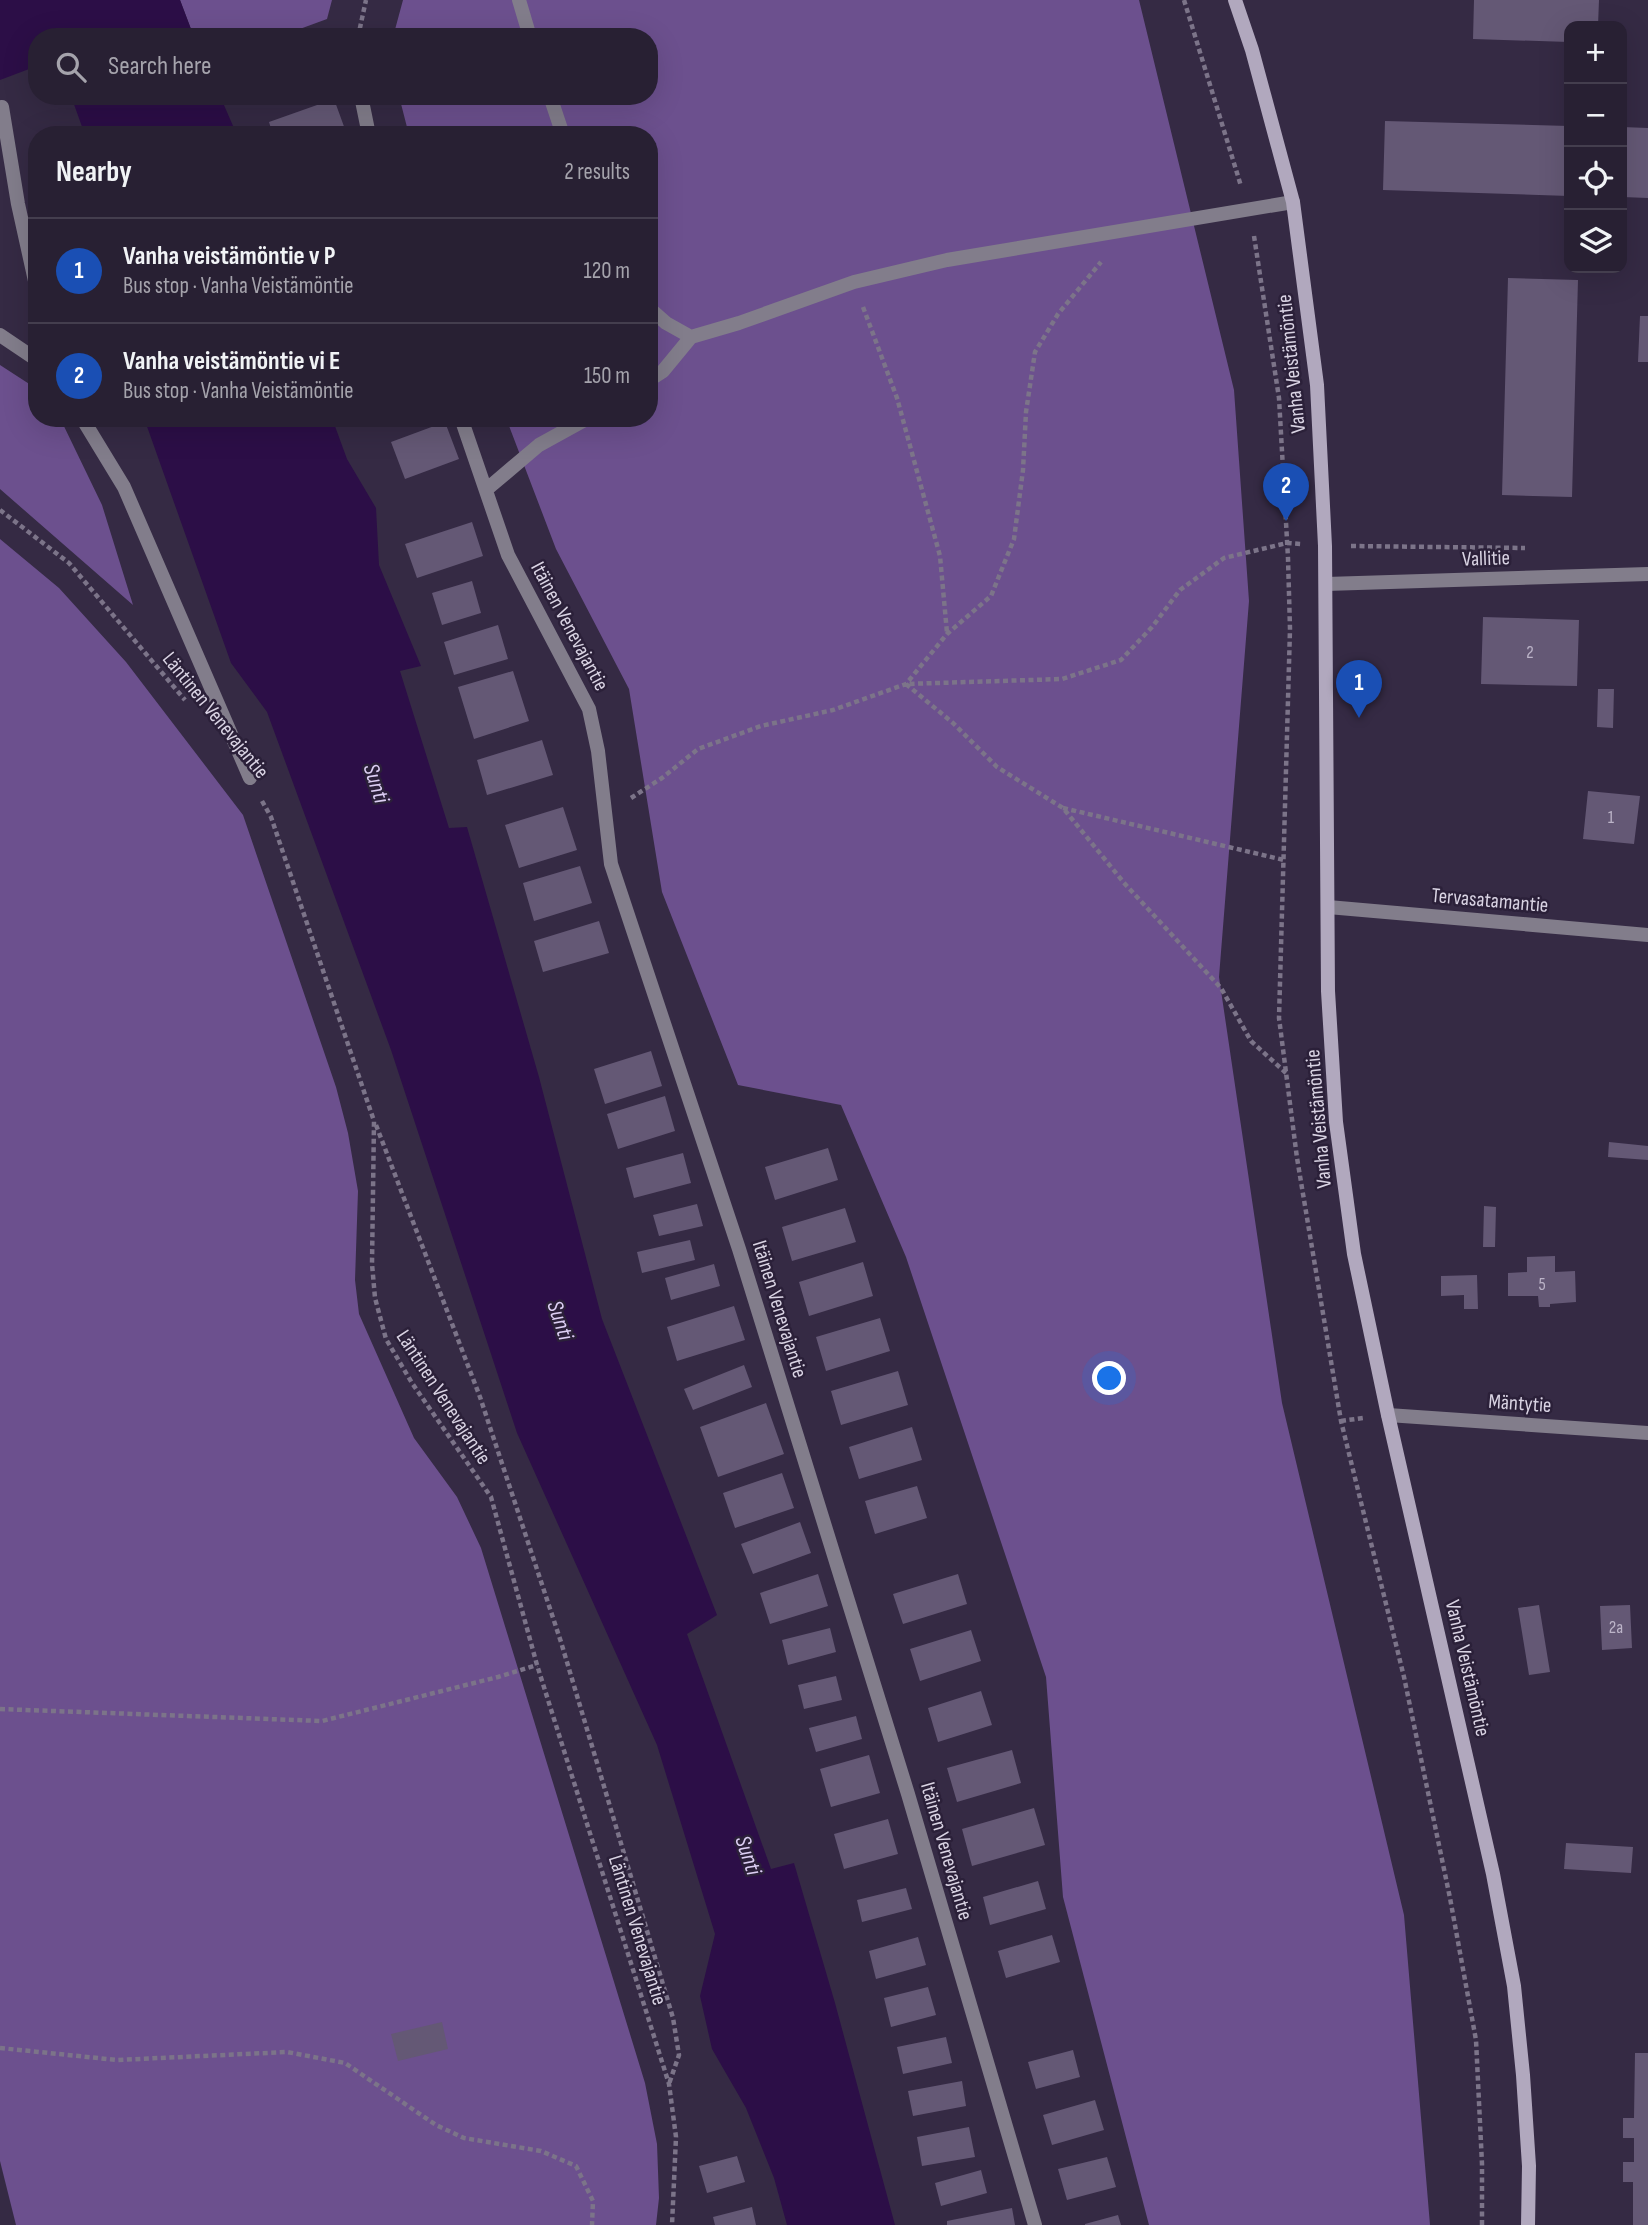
<!DOCTYPE html>
<html lang="en">
<head>
<meta charset="utf-8">
<style>
	:root { --surface:#282033; --page:#30283b; --text:#f1f3f6; --muted:#a5a3ac; --line:#443e4e; --accent:#3ad77f }
	body { margin:0; font-family:"Sofia Sans Condensed",sans-serif; background:var(--page); color:var(--text) }
	.controls { position:absolute; right:21px; top:21px; display:grid; overflow:hidden; border-radius:14px; box-shadow:0 7px 28px #0002 }
	.controls button { width:63px; height:63px; display:grid; place-items:center; padding:0; border:0; border-bottom:2px solid var(--line); background:var(--surface); color:var(--text); font:35px sans-serif }
	.you { position:absolute; left:1110px; top:1379px; width:24px; height:24px; margin:-18px; border:5px solid #fff; border-radius:50%; background:#1a73e8; box-shadow:0 0 0 10px #1a73e833 }
	.badge { display:grid; place-items:center; width:46px; height:46px; border-radius:50%; background:var(--accent); color:#fff; font-size:23px; font-weight:700 }
	.pin { position:absolute; translate:-50% -58px; filter:drop-shadow(0 2px 4px #0008) }
	.pin::after { content:''; position:absolute; top:37px; width:24px; height:21px; background:inherit; clip-path:polygon(0 0,100% 0,50% 100%) }
	.list { margin:0; padding:0; list-style:none }
	h2 { display:flex; justify-content:space-between; align-items:center; height:91px; margin:0; padding:0 28px; font-size:30px }
	h2 small { font-size:23px; font-weight:400; color:var(--muted) }
	.list li { display:grid; grid-template-columns:46px 1fr auto; gap:21px; align-items:center; box-sizing:border-box; height:105px; padding:0 28px; border-top:2px solid var(--line) }
	.list b { display:block; font-size:26px; white-space:nowrap }
	.list p { margin:0; font-size:23px; white-space:nowrap; color:var(--muted) }
	.list em { font-size:23px; font-style:normal; color:var(--muted) }
	.icon { flex:none; width:38px; height:38px; fill:none; stroke:currentColor; stroke-width:2; stroke-linecap:round; stroke-linejoin:round }
	.map { position:relative; flex:none; width:1648px; height:2225px; overflow:hidden }
	.search { position:absolute; background:var(--surface); box-shadow:0 7px 28px #0002; left:28px; top:28px; width:630px; height:77px; display:flex; align-items:center; gap:18px; box-sizing:border-box; padding:0 24px; border-radius:28px; color:var(--muted); font-size:26px }
	.panel { position:absolute; background:var(--surface); box-shadow:0 7px 28px #0002; left:28px; top:126px; width:630px; height:301px; border-radius:28px }
	.map>svg:first-child { display:block }
	.forest { fill:#6c508e }
	.water { fill:#2c0e47 }
	.building { fill:#645875 }
	.lines { fill:none; stroke-linecap:round; stroke-linejoin:round }
	.path { stroke:#7c7489; stroke-width:4.5; stroke-dasharray:5 3.5; stroke-linecap:butt }
	.lane { stroke:#827d8b; stroke-width:14 }
	.street { stroke:#827d8b; stroke-width:14 }
	.secondary { stroke:#b1a8be; stroke-width:14 }
	.labels { text-anchor:middle; stroke-width:5; stroke-linejoin:round; paint-order:stroke }
	.number-label { font-size:18px; fill:#bcb4c8 }
	.street-label { font-size:21px; fill:#d9d3e3; stroke:#2b2039 }
	.water-label { font-size:23px; font-style:italic; fill:#dccef3; stroke:#2b2039 }
</style>
</head>
<body>
<div class="map">
<svg width="1648" height="2225" viewBox="0 0 1648 2225">
	<rect width="100%" height="100%" fill="#352a44"/>
	<path class="forest" d="M180 0H332L327 19 278 37H194Z
		M403 0H1139L1234 390 1249 601 1219 977 1282 1403 1404 1915 1430 2225H1149L1063 1897 1046 1677 906 1257 841 1105 738 1085 662 892 629 689 556 549 506 418H649V135H409L399 96H649V37H393Z
		M0 365 37 389V418H60L102 505 133 605 0 489Z
		M0 539 59 588 126 662 243 815 336 1087 348 1133 358 1191 355 1280 359 1314 414 1438 457 1497 481 1548 645 2083 657 2144 659 2198 656 2225H16L0 2161Z"/>
	<path class="water" d="M0 0H180L194 37H37V66L0 80Z
		M71 96H220L237 135H85Z
		M144 418H332L347 459 376 508 379 565 421 666 400 671 449 828 467 827 539 1077 602 1319 717 1615 687 1634 771 1869 794 1863 835 2003 895 2225H787L774 2178 746 2108 712 2049 700 1996 715 1934 657 1745 517 1433 391 1050 267 712 231 663Z"/>
	<path class="building" d="M1474 0H1599L1598 26H1569V42L1473 39Z
		M334 99 346 132 339 135H273L269 122Z
		M1385 121 1569 126V196L1383 190Z
		M1622 127 1648 128V198L1622 197Z
		M1508 278 1578 280 1572 497 1502 495Z
		M1640 316H1648V362H1638Z
		M360 418H381L363 425Z
		M445 422 459 459 405 479 391 442Z
		M472 522 483 556 417 578 405 544Z
		M472 581 481 613 442 625 432 593Z
		M1483 617 1579 620 1577 686 1481 684Z
		M498 625 508 659 454 675 444 642Z
		M513 671 529 721 474 739 458 687Z
		M1598 689H1614L1613 728 1597 727Z
		M542 740 553 775 487 795 477 760Z
		M1588 791 1640 796 1634 844 1583 839Z
		M563 807 577 850 519 868 505 825Z
		M580 866 592 903 534 921 523 883Z
		M599 921 609 953 543 972 534 941Z
		M651 1051 662 1086 605 1104 594 1069Z
		M665 1096 675 1131 618 1149 607 1114Z
		M1609 1142 1648 1146V1160L1608 1157Z
		M828 1148 838 1180 775 1200 765 1167Z
		M683 1153 691 1183 634 1198 626 1168Z
		M697 1204 703 1226 659 1236 653 1215Z
		M1484 1206 1496 1207 1495 1247H1483Z
		M845 1208 856 1242 792 1261 782 1227Z
		M690 1240 695 1260 642 1273 637 1252Z
		M1555 1256V1272L1575 1271 1576 1302 1550 1304V1307H1539L1538 1296H1508V1273L1527 1272V1257Z
		M863 1262 873 1296 809 1316 799 1282Z
		M714 1264 720 1286 671 1300 665 1278Z
		M1477 1275 1478 1309H1464V1295L1441 1296V1276Z
		M734 1306 745 1340 677 1361 667 1327Z
		M880 1318 890 1351 826 1371 816 1337Z
		M744 1365 752 1387 693 1410 684 1389Z
		M898 1371 908 1405 841 1425 831 1391Z
		M766 1403 784 1454 718 1477 700 1427Z
		M912 1427 922 1460 859 1479 849 1447Z
		M782 1473 794 1508 735 1528 723 1493Z
		M917 1486 927 1518 875 1534 865 1501Z
		M800 1522 811 1553 753 1574 741 1544Z
		M818 1574 828 1606 770 1624 760 1593Z
		M958 1574 967 1604 903 1624 893 1594Z
		M1539 1605 1550 1672 1529 1675 1518 1608Z
		M1630 1605 1632 1648 1602 1650 1600 1606Z
		M830 1628 836 1652 788 1665 782 1640Z
		M971 1630 981 1661 920 1681 910 1649Z
		M836 1676 842 1700 804 1709 798 1685Z
		M981 1691 992 1725 938 1742 928 1708Z
		M856 1716 862 1739 816 1752 809 1728Z
		M1012 1750 1021 1783 957 1802 947 1768Z
		M869 1755 880 1793 831 1807 820 1769Z
		M1034 1808 1045 1845 972 1866 962 1829Z
		M888 1819 898 1854 844 1869 834 1834Z
		M1566 1843 1633 1847 1631 1873 1564 1869Z
		M1038 1881 1046 1909 990 1925 983 1897Z
		M906 1888 912 1909 862 1922 857 1900Z
		M1052 1935 1060 1962 1006 1978 998 1951Z
		M918 1937 926 1965 876 1979 869 1951Z
		M928 1987 936 2015 891 2027 884 1998Z
		M442 2022 448 2049 398 2061 391 2034Z
		M946 2037 952 2063 903 2074 897 2047Z
		M1073 2050 1080 2077 1036 2089 1028 2062Z
		M1635 2053H1648V2225H1633V2182H1623V2162H1634V2138H1623V2118H1634Z
		M962 2081 966 2106 913 2116 908 2091Z
		M1095 2100 1104 2130 1052 2145 1043 2115Z
		M969 2127 975 2157 922 2166 917 2137Z
		M737 2156 745 2182 707 2193 699 2166Z
		M1107 2157 1116 2187 1067 2200 1058 2169Z
		M981 2170 987 2193 941 2206 935 2183Z
		M752 2207 756 2225H715L713 2217Z
		M1012 2208 1015 2225H947V2221Z
		M1118 2215 1121 2225H1085V2224Z"/>
	<g class="lines">
		<path class="path" d="M1184 0 1241 186
			M358 37 366 0
			M1254 236 1279 398 1288 558 1290 629 1279 1018 1297 1158 1341 1421 1404 1677 1450 1898 1476 2040 1482 2164V2225
			M863 307 897 398 940 556 947 633
			M0 510 69 563 185 700
			M1351 546 1525 548
			M631 798 662 778 698 749 761 726 833 710 906 684 947 634 991 596 1014 539 1023 470 1026 412 1035 352 1058 314 1101 262
			M262 801 271 817 374 1121 372 1264 375 1298 386 1339 412 1383 491 1497 537 1665 669 2084 676 2137 672 2225
			M1063 808 1284 860
			M1286 1073 1251 1041 1221 988 1125 884 1063 808 997 767 953 723 906 684 1062 679 1121 660 1152 627 1180 590 1224 558 1287 543 1301 544
			M376 1125 480 1397 561 1642 673 2018 679 2055 669 2084
			M1341 1421 1363 1418
			M0 1709 322 1721 498 1677 537 1665
			M0 2048 117 2060 287 2052 345 2063 436 2125 464 2138 541 2151 576 2166 593 2201 592 2225"/>
		<path class="lane" d="M2 107 18 204 37 290
			M0 335 37 360
			M82 418 124 487 250 778"/>
		<path class="street" d="M519 0 530 37
			M361 96 369 135
			M550 96 563 135
			M649 308 666 323 691 337 739 323 854 282 947 260 1293 202
			M649 380 663 371 691 337
			M461 418 508 555 589 709 598 751 611 864 739 1249 908 1794 1035 2225
			M487 489 539 445 588 418
			M1326 584 1648 574
			M1328 907 1648 935
			M1388 1415 1648 1433"/>
		<path class="secondary" d="M1235 0 1252 50 1293 202 1317 385 1325 546 1328 991 1336 1122 1354 1254 1388 1415 1493 1874 1514 1986 1523 2075 1529 2166 1528 2225"/>
	</g>
	<g class="labels">
		<g class="number-label">
			<text x="1530" y="658">2</text>
			<text x="1611" y="823">1</text>
			<text x="1542" y="1290">5</text>
			<text x="1616" y="1633">2a</text>
		</g>
		<g class="street-label">
			<text transform="translate(1291 364) rotate(-96)" y="7">Vanha Veistämöntie</text>
			<text transform="translate(1486 558) rotate(-2)" y="7">Vallitie</text>
			<text transform="translate(570 626) rotate(62)" y="7">Itäinen Venevajantie</text>
			<text transform="translate(216 715) rotate(51)" y="7">Läntinen Venevajantie</text>
			<text transform="translate(1490 900) rotate(5)" y="7">Tervasatamantie</text>
			<text transform="translate(1318 1119) rotate(-95)" y="7">Vanha Veistämöntie</text>
			<text transform="translate(780 1309) rotate(73)" y="7">Itäinen Venevajantie</text>
			<text transform="translate(444 1397) rotate(57)" y="7">Läntinen Venevajantie</text>
			<text transform="translate(1520 1403) rotate(4)" y="7">Mäntytie</text>
			<text transform="translate(1468 1668) rotate(77)" y="7">Vanha Veistämöntie</text>
			<text transform="translate(947 1851) rotate(74)" y="7">Itäinen Venevajantie</text>
			<text transform="translate(638 1930) rotate(73)" y="7">Läntinen Venevajantie</text>
		</g>
		<g class="water-label">
			<text transform="translate(377 783) rotate(72)" y="8">Sunti</text>
			<text transform="translate(561 1320) rotate(71)" y="8">Sunti</text>
			<text transform="translate(749 1855) rotate(71)" y="8">Sunti</text>
		</g>
	</g>
</svg>
<div class="controls">
<button>+</button>
<button>−</button>
<button><svg class="icon" aria-label="locate" viewBox="0 0 24 24"><circle cx="12" cy="12" r="6"/><path d="M12 2v4M12 18v4M2 12h4M18 12h4"/></svg></button>
<button><svg class="icon" aria-label="layers" viewBox="0 0 24 24"><path d="M12 4l9 5-9 5-9-5zM3 14l9 5 9-5"/></svg></button>
</div>
<div class="you"></div>
<div class="pin badge" style="left:1359px;top:718px;background:#1a4fb4">1</div>
<div class="pin badge" style="left:1286px;top:521px;background:#1a4fb4">2</div>
<div class="search"><svg class="icon" aria-label="search" viewBox="0 0 24 24"><circle cx="10" cy="10" r="6"/><path d="M15 15l6 6"/></svg>Search here</div>
<section class="panel">
<h2>Nearby<small>2 results</small></h2>
<ul class="list">
<li><span class="badge" style="background:#1a4fb4">1</span><div><b>Vanha veistämöntie v P</b><p>Bus stop · Vanha Veistämöntie</p></div><em>120 m</em></li>
<li><span class="badge" style="background:#1a4fb4">2</span><div><b>Vanha veistämöntie vi E</b><p>Bus stop · Vanha Veistämöntie</p></div><em>150 m</em></li>
</ul>
</section>
</div>
</body>
</html>
